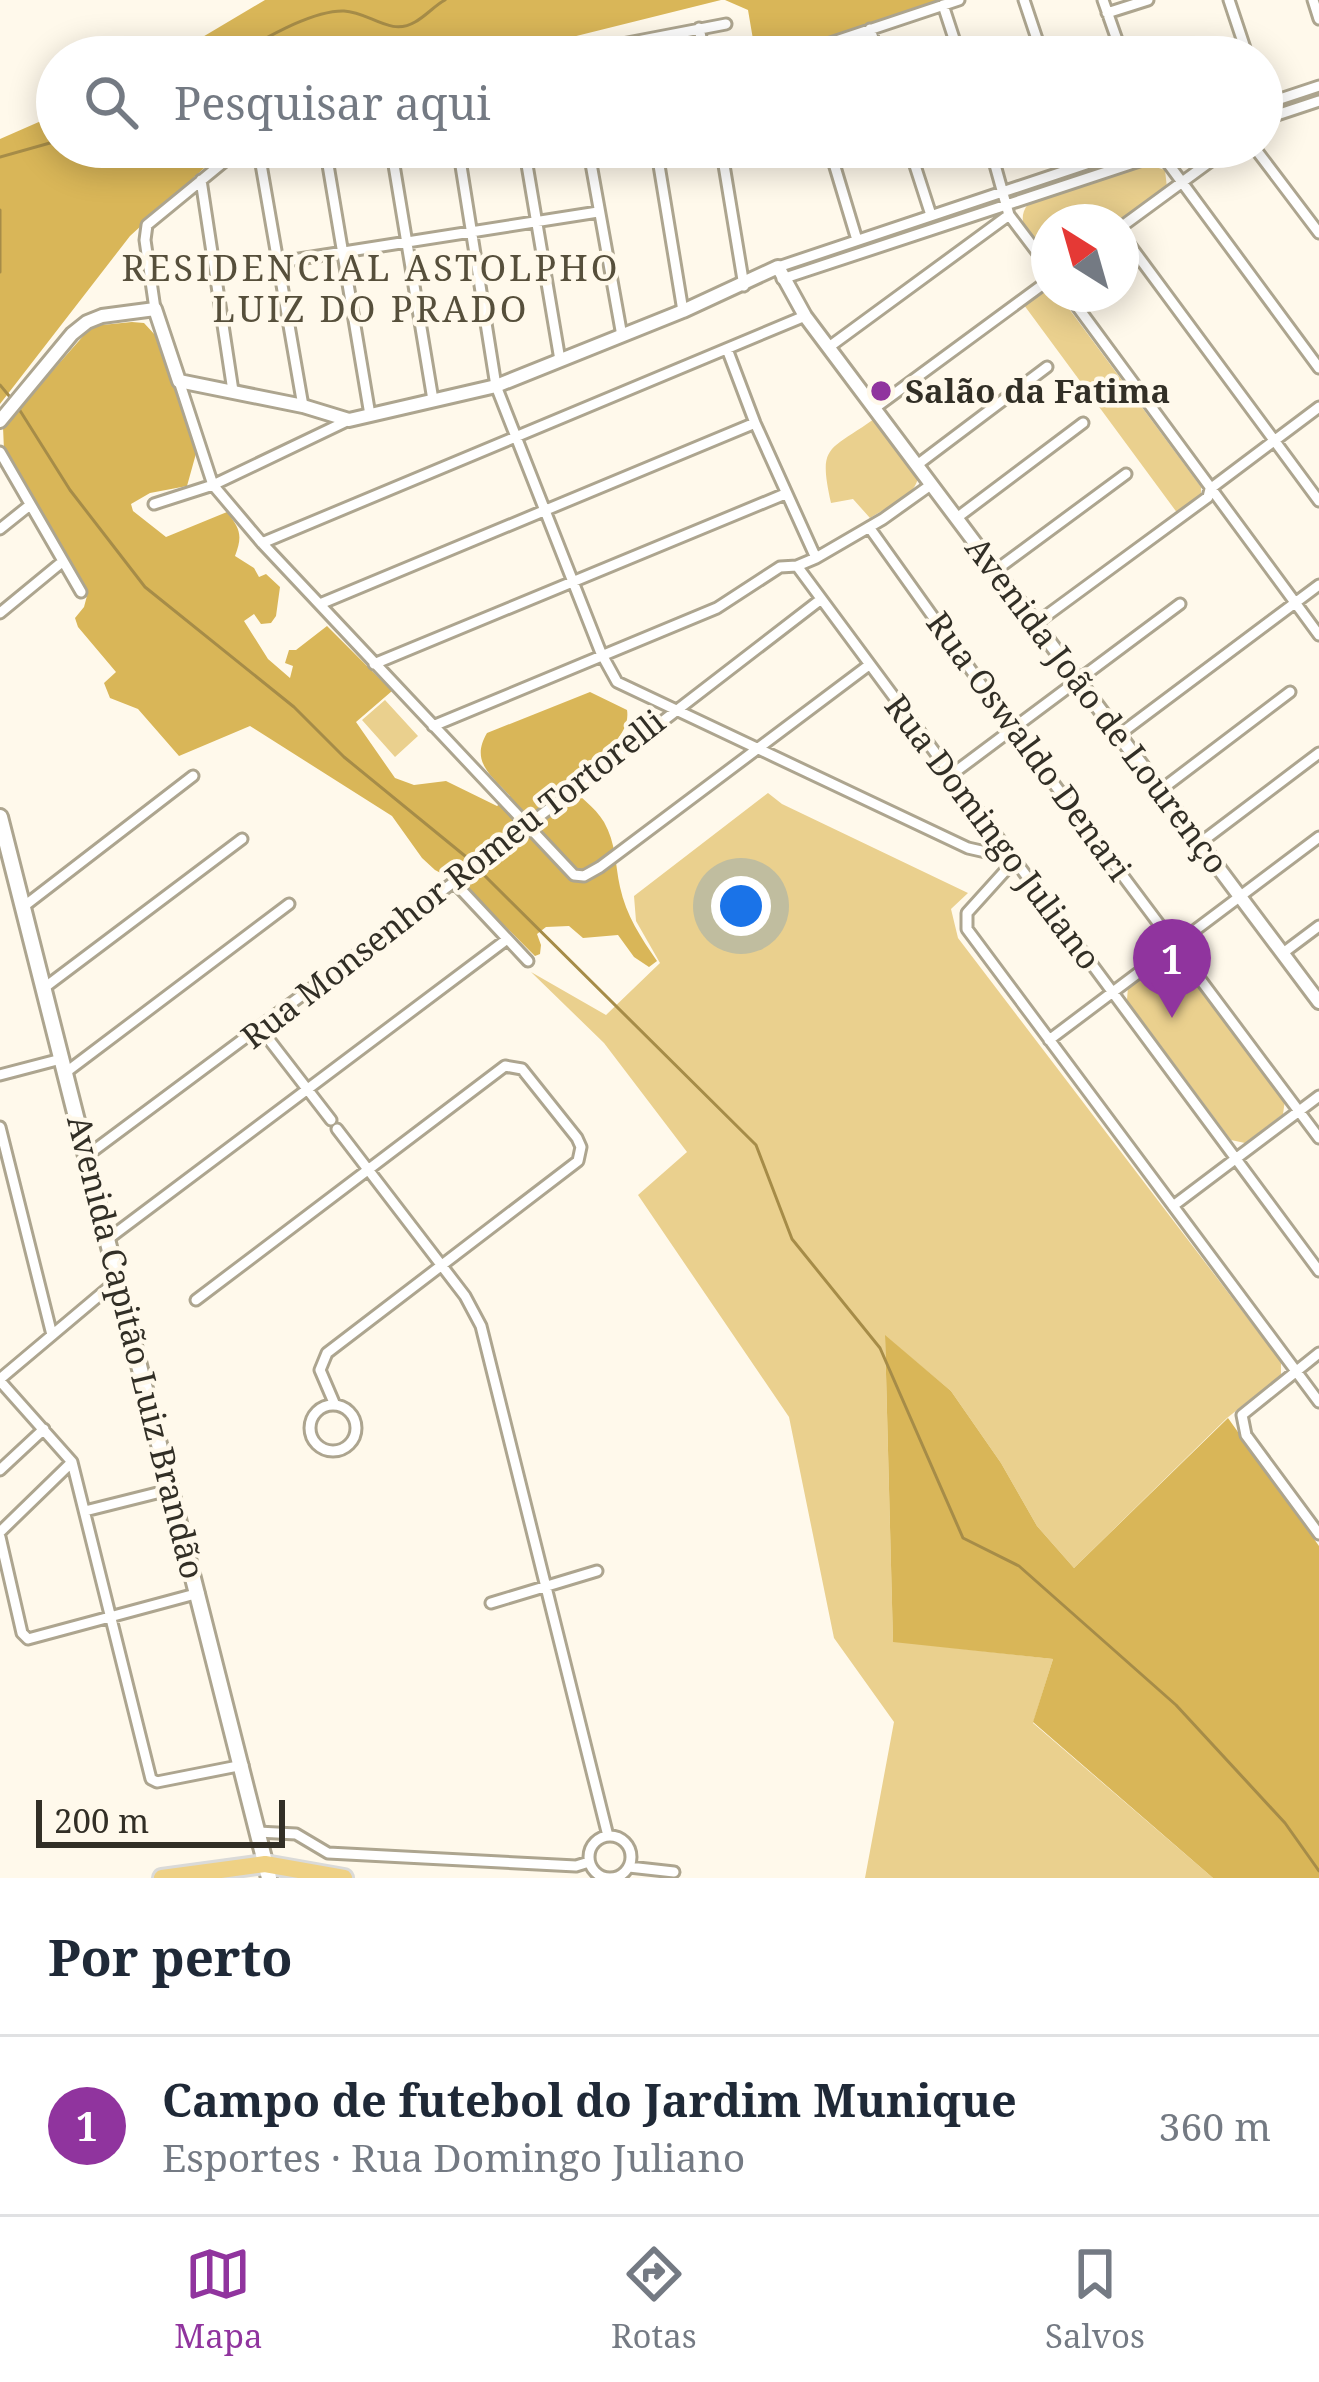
<!DOCTYPE html>
<html lang="pt">
<head>
<meta charset="utf-8">
<style>
	:root { --surface:#fff; --page:#f2f2f3; --text:#1f2937; --muted:#747a83; --line:#e0e1e3; --accent:#90349e }
	body { margin:0; font-family:"Noto Serif",serif; background:var(--page); color:var(--text) }
	.compass { position:absolute; left:1031px; top:204px; width:108px; height:108px; border-radius:50%; background:var(--surface); box-shadow:0 6px 30px #0003; rotate:323deg }
	.scale { position:absolute; left:36px; bottom:30px; width:249px; box-sizing:border-box; padding-left:12px; border:6px solid #322f26; border-top:0; font-size:33px; line-height:42px; white-space:nowrap; color:#322f26; -webkit-text-stroke:9px #fff9eb; paint-order:stroke }
	.you { position:absolute; left:741px; top:906px; width:42px; height:42px; margin:-30px; border:9px solid #fff; border-radius:50%; background:#1a73e8; box-shadow:0 0 0 18px #1a73e833 }
	.badge { display:grid; place-items:center; width:78px; height:78px; border-radius:50%; background:var(--accent); color:#fff; font-size:39px; font-weight:700 }
	.pin { position:absolute; translate:-50% -99px; filter:drop-shadow(0 3px 6px #0008) }
	.pin::after { content:''; position:absolute; top:63px; width:42px; height:36px; background:inherit; clip-path:polygon(0 0,100% 0,50% 100%) }
	.list { margin:0; padding:0; list-style:none }
	h2 { display:flex; justify-content:space-between; align-items:center; height:156px; margin:0; padding:0 48px; font-size:51px }
	h2 small { font-size:39px; font-weight:400; color:var(--muted) }
	.list li { display:grid; grid-template-columns:78px 1fr auto; gap:36px; align-items:center; box-sizing:border-box; height:180px; padding:0 48px; border-top:3px solid var(--line) }
	.list b { display:block; font-size:45px; white-space:nowrap }
	.list p { margin:0; font-size:39px; white-space:nowrap; color:var(--muted) }
	.list em { font-size:39px; font-style:normal; color:var(--muted) }
	.icon { flex:none; width:66px; height:66px; fill:none; stroke:currentColor; stroke-width:2; stroke-linecap:round; stroke-linejoin:round }
	.map { position:relative; flex:none; width:1319px; height:1878px; overflow:hidden }
	.search { position:absolute; background:var(--surface); box-shadow:0 6px 30px #0003; left:36px; right:36px; top:36px; height:132px; display:flex; align-items:center; gap:30px; box-sizing:border-box; padding:0 42px; border-radius:66px; color:var(--muted); font-size:45px }
	.sheet { height:336px; background:var(--surface) }
	nav { display:flex; justify-content:space-around; align-items:center; box-sizing:border-box; height:168px; border-top:3px solid var(--line); background:var(--surface); font-size:33px; color:var(--muted) }
	nav a { display:grid; justify-items:center; gap:6px }
	nav .on { color:var(--accent) }
	.map>svg:first-child { display:block }
	.green { fill:#ead08e }
	.forest { fill:#d9b658 }
	.lines { fill:none; stroke-linecap:round; stroke-linejoin:round }
	.stream { stroke:#a68c48; stroke-width:3 }
	.minor-casing { stroke:#ada58f; stroke-width:15 }
	.tertiary-casing { stroke:#ada58f; stroke-width:18 }
	.secondary-casing { stroke:#ada58f; stroke-width:20 }
	.motorway-casing { stroke:#dadad8; stroke-width:22 }
	.minor { stroke:#fff; stroke-width:9 }
	.tertiary { stroke:#fff; stroke-width:12 }
	.secondary { stroke:#fff; stroke-width:14 }
	.motorway { stroke:#efd184; stroke-width:16 }
	.poi-dot { fill:#90349e; stroke:#fff9eb; stroke-width:4.5 }
	.labels { text-anchor:middle; stroke-width:9; stroke-linejoin:round; paint-order:stroke }
	.poi-label { font-size:33px; font-weight:bold; fill:#322f26; stroke:#fff9eb; text-anchor:start }
	.street-label { font-size:33px; fill:#322f26; stroke:#fff9eb }
	.neighbourhood-label { font-size:36px; letter-spacing:3px; fill:#564f3b; stroke:#fff9eb }
</style>
</head>
<body>
<div class="map">
<svg width="1319" height="1878" viewBox="0 0 1319 1878">
	<rect width="100%" height="100%" fill="#fff9eb"/>
	<path class="green" d="M1146 164 1165 170 1167 188 1121 222H1049V263C1036 245 1012 225 1028 204Z
		M1045 289H1049V294H1058L1201 487V496L1178 514 1024 305Z
		M874 419 918 476C917 496 887 507 870 518L853 499 831 503C818 444 828 452 874 419Z
		M385 700 418 736 395 757 362 720Z
		M768 793 782 804 968 893 951 909 958 938 1281 1362V1375L1227 1418 1074 1568 1037 1526 1001 1463 951 1391 885 1336 893 1641 1053 1659 1033 1723 1213 1878H865L894 1722 834 1638 789 1417 638 1195 687 1152 604 1043 531 972 606 1015 660 963 636 921 634 896Z
		M1174 957 1181 960 1285 1100 1283 1114 1245 1143 1231 1140 1127 1000 1128 986 1167 958Z"/>
	<path class="forest" d="M265 0H721L492 57H169Z
		M725 0H946L778 57H756L748 10Z
		M57 114V147H227L130 236 0 404V139Z
		M132 322 144 323 156 336 197 450 187 486 150 493 131 504 133 511 166 537 227 512C240 529 243 535 235 556L254 568 259 577 266 574 280 587 276 616 271 623 261 624 254 614 244 621 268 659 290 678 293 666 285 663 289 650H296L327 626 392 691 356 722 395 778 414 785 446 781 497 806 510 796C491 775 470 762 487 733L590 692 627 710C632 741 586 764 564 782 577 794 595 807 604 822 616 843 615 864 620 887 626 915 641 938 657 961L649 967 634 957 618 935 583 938 569 926 546 927 537 934 541 945 540 954 535 956 465 886 435 870 422 858 392 816 250 726 179 756 138 709 110 698 104 683 116 672 78 627 75 618 84 607 88 592 4 450 3 427 92 326Z
		M885 1335 951 1391 1001 1463 1037 1526 1074 1568 1228 1418 1319 1546V1878H1213L1033 1722 1053 1659 893 1642Z"/>
	<g class="lines">
		<path class="stream" d="M232 57C261 41 311 10 344 11 370 12 390 37 415 22 426 16 434 6 445 0
			M0 157 57 141
			M0 210V272
			M0 385 10 397
			M19 409 70 490 145 587 294 707 344 757 470 860
			M479 870 756 1145 792 1239 880 1348 963 1538 1019 1566 1176 1705 1285 1823 1319 1871"/>
		<defs>
			<path id="minor" d="M1024 0 1043 57
				M1103 0 1123 57
				M1229 0 1248 57
				M1313 0 1319 19
				M943 5 960 57
				M1107 13 1148 0
				M699 28 705 57
				M870 29 879 57
				M554 57 726 24
				M788 57 959 0
				M1262 105 1319 86
				M1262 120 1319 101
				M258 147 303 406
				M325 147 370 415
				M391 147 433 400
				M458 147 496 386 601 653 617 682 968 848 1012 858
				M524 147 560 360
				M588 147 622 336
				M656 147 683 311
				M721 147 744 286
				M829 147 857 240
				M909 147 931 215
				M990 147 1009 215 1049 268
				M1073 147 1079 166
				M1156 147 1319 368
				M1254 147 1319 233
				M201 180 233 391
				M1121 227 1230 147
				M1121 233 1319 501
				M280 262 598 212
				M778 267 1137 147
				M782 279 1182 147
				M1068 294 1319 635
				M155 309 145 240 147 225 242 147
				M829 347 1009 215
				M727 349 755 423 816 558
				M179 381 213 485 262 543 574 875 584 876 600 867 869 665
				M875 408 1049 280
				M0 452 81 592
				M917 465 1047 367
				M154 504 213 485 349 420
				M958 517 1083 423
				M869 527 1013 729 1319 1138
				M0 529 30 505
				M262 543 805 316
				M797 566 1319 1271
				M996 570 1126 474
				M320 604 755 423
				M0 613 62 562
				M1035 624 1208 497 1210 489 1319 407
				M374 664 785 494
				M433 726 717 608 780 567 797 566 816 558 883 519 932 484
				M1120 734 1319 585
				M951 775 1180 604
				M1162 789 1290 692
				M1200 843 1319 753
				M1014 861 967 913V929L1319 1402
				M454 882 528 961
				M23 907 193 776
				M1283 953 1319 926
				M44 988 242 839
				M260 1028 331 1120
				M1049 1040 1319 837
				M65 1073 289 904
				M0 1075 61 1059
				M0 1127 52 1335
				M337 1129 465 1296 481 1326 608 1836
				M85 1157 454 882 820 600
				M1173 1206 1319 1096
				M108 1239 506 940
				M196 1300 505 1066 522 1069 577 1138 581 1147 578 1161 327 1353 320 1370 335 1405
				M1319 1353 1242 1415 1246 1435 1319 1534
				M0 1379 120 1278
				M0 1381 72 1462 151 1779 157 1782 243 1765
				M310 1428a23 23 0 1 1 46 0a23 23 0 1 1-46 0Z
				M0 1470 44 1429
				M85 1511 173 1489
				M0 1532 72 1462
				M0 1537 22 1633 28 1639 199 1593
				M491 1603 597 1571
				M258 1832 296 1834 328 1853 576 1866 589 1862
				M589 1857a21 21 0 1 1 42 0a21 21 0 1 1-42 0Z
				M629 1867 674 1872"/>
			<path id="tertiary" d="M0 421 72 334 87 322 102 316 155 309 179 381 303 406 349 420 496 386 683 311 778 267 805 316 1319 1002"/>
			<path id="secondary" d="M0 817 269 1878"/>
			<path id="motorway" d="M162 1878 265 1864 344 1878"/>
		</defs>
		<use href="#minor" class="minor-casing"/>
		<use href="#tertiary" class="tertiary-casing"/>
		<use href="#secondary" class="secondary-casing"/>
		<use href="#motorway" class="motorway-casing"/>
		<use href="#minor" class="minor"/>
		<use href="#tertiary" class="tertiary"/>
		<use href="#secondary" class="secondary"/>
		<use href="#motorway" class="motorway"/>
	</g>
	<circle class="poi-dot" cx="881" cy="391" r="12"/>
	<g class="labels">
		<g class="poi-label">
			<text x="905" y="403">Salão da Fatima</text>
		</g>
		<g class="street-label">
			<text transform="translate(1097 705) rotate(53)" y="12">Avenida João de Lourenço</text>
			<text transform="translate(1029 746) rotate(54)" y="12">Rua Oswaldo Denari</text>
			<text transform="translate(993 832) rotate(53)" y="12">Rua Domingo Juliano</text>
			<text transform="translate(453 879) rotate(-38)" y="12">Rua Monsenhor Romeu Tortorelli</text>
			<text transform="translate(136 1347) rotate(76)" y="12">Avenida Capitão Luiz Brandão</text>
		</g>
		<g class="neighbourhood-label">
			<text x="371" y="281">RESIDENCIAL ASTOLPHO<tspan x="371" dy="41">LUIZ DO PRADO</tspan></text>
		</g>
	</g>
</svg>
<svg class="compass" viewBox="-18 -18 36 36"><path d="M0-13l5 13h-10z" fill="#e53935"/><path d="M0 13l5-13h-10z" fill="#747a83"/></svg>
<div class="scale">200 m</div>
<div class="you"></div>
<div class="pin badge" style="left:1172px;top:1018px">1</div>
<div class="search"><svg class="icon" aria-label="search" viewBox="0 0 24 24"><circle cx="10" cy="10" r="6"/><path d="M15 15l6 6"/></svg>Pesquisar aqui</div>
</div>
<section class="sheet">
<h2>Por perto<small></small></h2>
<ul class="list">
<li><span class="badge">1</span><div><b>Campo de futebol do Jardim Munique</b><p>Esportes · Rua Domingo Juliano</p></div><em>360 m</em></li>
</ul>
</section>
<nav>
<a class="on"><svg class="icon" aria-label="map" viewBox="0 0 24 24"><path d="M3 6l6-2 6 2 6-2v14l-6 2-6-2-6 2zM9 4v14M15 6v14"/></svg>Mapa</a>
<a><svg class="icon" aria-label="directions" viewBox="0 0 24 24"><path d="M12 3l9 9-9 9-9-9zM9 14v-3h6M13 9l2 2-2 2"/></svg>Rotas</a>
<a><svg class="icon" aria-label="saved" viewBox="0 0 24 24"><path d="M7 4h10v16l-5-4-5 4z"/></svg>Salvos</a>
</nav>
</body>
</html>
